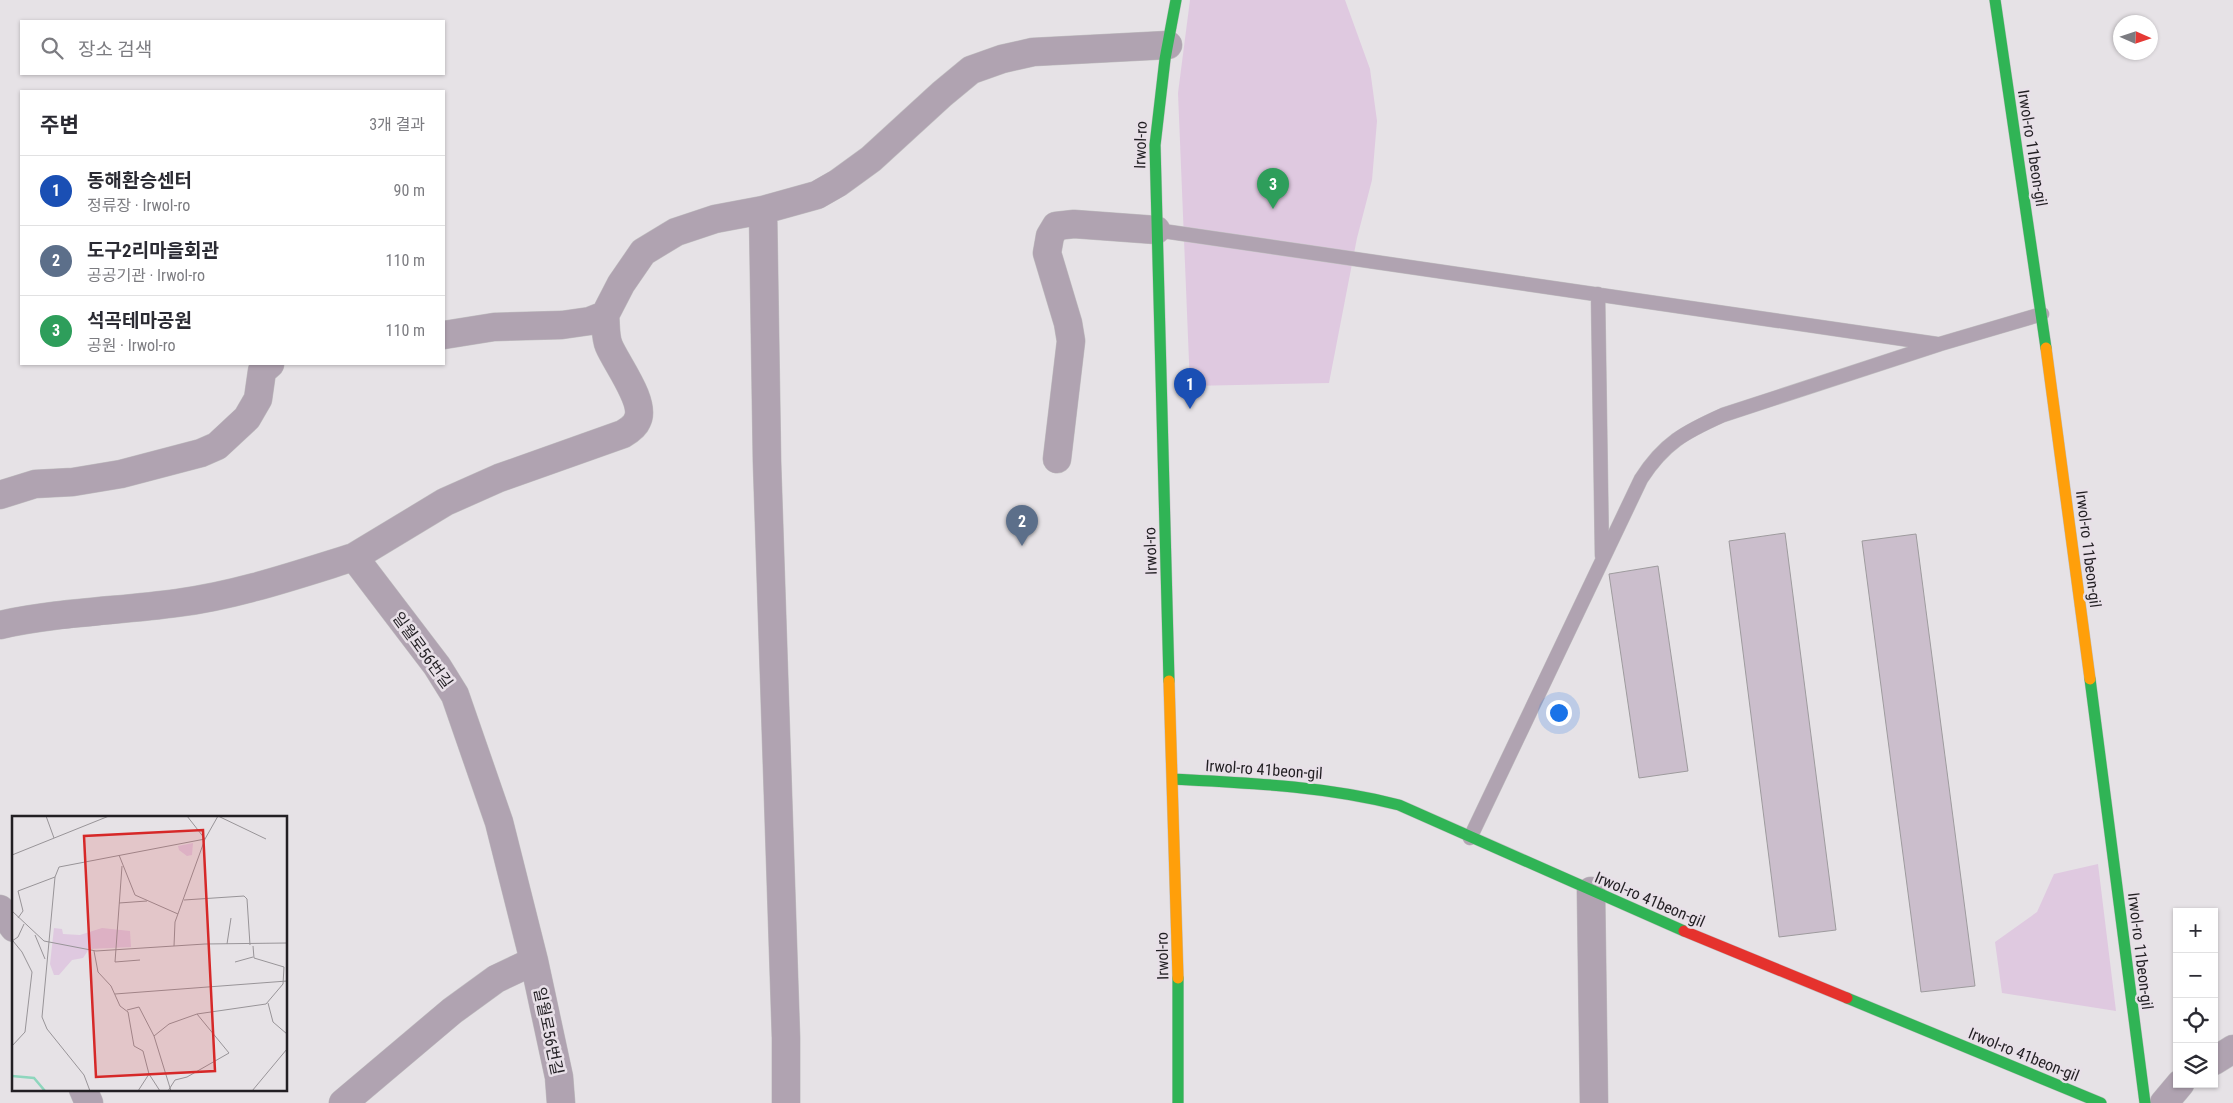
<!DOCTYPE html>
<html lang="ko">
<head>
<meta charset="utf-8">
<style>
	:root { --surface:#fff; --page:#f7f7f7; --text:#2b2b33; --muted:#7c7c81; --line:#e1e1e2; --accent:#7c3aed }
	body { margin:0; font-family:"Roboto Condensed","Noto Sans KR",sans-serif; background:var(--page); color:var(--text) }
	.controls { position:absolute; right:15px; bottom:15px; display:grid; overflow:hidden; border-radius:0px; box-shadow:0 1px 4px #0004 }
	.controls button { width:45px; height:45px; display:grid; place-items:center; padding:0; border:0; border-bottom:1px solid var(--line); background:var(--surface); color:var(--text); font:25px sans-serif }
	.compass { position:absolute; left:2113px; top:15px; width:45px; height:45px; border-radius:50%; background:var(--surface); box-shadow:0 1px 4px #0004; rotate:93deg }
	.you { position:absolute; left:1558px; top:712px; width:18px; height:18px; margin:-12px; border:4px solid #fff; border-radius:50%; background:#1a73e8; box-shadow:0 0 0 8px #1a73e833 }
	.badge { display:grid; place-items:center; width:32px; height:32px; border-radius:50%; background:var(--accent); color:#fff; font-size:16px; font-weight:700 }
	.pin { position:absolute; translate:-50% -41px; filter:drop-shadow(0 1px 2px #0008) }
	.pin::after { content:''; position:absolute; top:26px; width:18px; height:15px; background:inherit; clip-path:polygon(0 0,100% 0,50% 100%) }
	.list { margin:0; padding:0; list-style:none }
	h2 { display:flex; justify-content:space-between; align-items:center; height:65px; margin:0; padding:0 20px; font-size:21px }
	h2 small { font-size:16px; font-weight:400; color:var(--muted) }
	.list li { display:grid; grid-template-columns:32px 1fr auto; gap:15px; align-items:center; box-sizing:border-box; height:70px; padding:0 20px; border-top:1px solid var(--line) }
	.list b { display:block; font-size:19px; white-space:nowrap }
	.list p { margin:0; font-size:16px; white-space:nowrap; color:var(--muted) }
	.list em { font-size:16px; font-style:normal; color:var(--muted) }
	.icon { flex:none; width:28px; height:28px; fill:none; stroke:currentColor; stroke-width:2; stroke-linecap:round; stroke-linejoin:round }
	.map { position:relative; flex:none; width:2233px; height:1103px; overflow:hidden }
	.search { position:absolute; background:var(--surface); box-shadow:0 1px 4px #0004; left:20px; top:20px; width:425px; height:55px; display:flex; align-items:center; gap:12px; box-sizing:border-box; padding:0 18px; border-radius:0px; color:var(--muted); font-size:19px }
	.panel { position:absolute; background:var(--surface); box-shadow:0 1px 4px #0004; left:20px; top:90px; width:425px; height:275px; border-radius:0px }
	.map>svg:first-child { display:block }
	.green { fill:#dfc9e0 }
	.building { fill:#cbbecc; stroke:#9e9b9e }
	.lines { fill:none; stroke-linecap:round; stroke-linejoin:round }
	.lane-casing { stroke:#c2c0c2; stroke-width:15 }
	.street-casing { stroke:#c2c0c2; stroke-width:29 }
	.fast-casing { stroke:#c2c0c2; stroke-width:12 }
	.slow-casing { stroke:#c2c0c2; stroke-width:12 }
	.jam-casing { stroke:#c2c0c2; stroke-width:12 }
	.lane { stroke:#b0a3b1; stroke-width:14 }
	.street { stroke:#b0a3b1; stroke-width:28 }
	.fast { stroke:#30b455; stroke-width:11 }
	.slow { stroke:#ff9f0a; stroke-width:11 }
	.jam { stroke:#e5322d; stroke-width:11 }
	.labels { text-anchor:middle; stroke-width:5; stroke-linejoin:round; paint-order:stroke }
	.street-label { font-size:16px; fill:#221f23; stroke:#e8e0e8 }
	.inset-river { fill:none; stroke:#8ed6bd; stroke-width:2.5 }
	.inset-road { fill:none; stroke:#989498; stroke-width:1 }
	.view { fill:#d62828; fill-opacity:0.15; stroke:#d62828; stroke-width:2.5 }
	.inset-edge { fill:none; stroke:#221f23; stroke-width:2.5 }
</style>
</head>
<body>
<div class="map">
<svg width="2233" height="1103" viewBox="0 0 2233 1103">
	<rect width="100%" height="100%" fill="#e6e2e6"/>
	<path class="green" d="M1190 0H1345L1370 69 1377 121 1372 180 1357 238 1329 383 1190 386 1178 93Z
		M2098 864 2116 1011 2002 993 1995 942 2037 912 2054 874Z"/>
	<path class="building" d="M1785 533 1836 930 1779 937 1729 541Z
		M1916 534 1975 986 1921 992 1862 541Z
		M1658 566 1688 771 1639 778 1609 574Z"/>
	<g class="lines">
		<defs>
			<path id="lane" d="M1156 230 1937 344
				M1598 294 1602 556
				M1470 838 1641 479C1664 443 1685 432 1723 415L1940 344 2042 314"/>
			<path id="street" d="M763 210 767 462 786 1038V1103
				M444 335 494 327 562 325 590 321 605 315 621 284 643 252 676 232 715 219 763 210 817 195 838 183 871 159 942 94 971 70 1002 59 1033 52 1168 45
				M1057 459 1071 341 1068 323 1047 253 1050 236 1056 226 1074 224 1156 230
				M0 495 35 484 73 482 121 474 201 453 217 446 247 418 258 399 262 371 270 364
				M354 557 445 502 499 478 623 434C628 431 635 426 637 421 647 403 616 363 609 346 605 337 606 325 605 315
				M0 625C58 612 118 611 177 603 238 595 296 575 354 557L437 666 455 695 499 822 534 961 559 1077 561 1103
				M1591 891 1594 1103
				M0 909 14 928
				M2214 1061 2233 1049
				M83 1089 89 1103
				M343 1103 452 1011 496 979 534 961
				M2164 1103 2180 1084"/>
			<path id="fast" d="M1995 0 2046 348
				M2090 679 2145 1103
				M1169 681 1155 145 1165 59 1176 0
				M1173 779C1249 783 1325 786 1399 805L1684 931
				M1847 998 2101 1103
				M1178 1103V978"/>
			<path id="slow" d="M2046 348 2090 679
				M1169 681 1178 978"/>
			<path id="jam" d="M1684 931 1847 998"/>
		</defs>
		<use href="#lane" class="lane-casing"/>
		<use href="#street" class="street-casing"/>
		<use href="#fast" class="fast-casing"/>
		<use href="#slow" class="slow-casing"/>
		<use href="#jam" class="jam-casing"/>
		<use href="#lane" class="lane"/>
		<use href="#street" class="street"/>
		<use href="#fast" class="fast"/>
		<use href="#slow" class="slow"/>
		<use href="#jam" class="jam"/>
	</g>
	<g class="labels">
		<g class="street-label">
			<text transform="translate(1140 145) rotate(-88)" y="6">Irwol-ro</text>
			<text transform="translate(2033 148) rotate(81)" y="6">Irwol-ro 11beon-gil</text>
			<text transform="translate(2089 549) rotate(83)" y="6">Irwol-ro 11beon-gil</text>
			<text transform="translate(1150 551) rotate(-92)" y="6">Irwol-ro</text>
			<text transform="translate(423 650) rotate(54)" y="6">일월로56번길</text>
			<text transform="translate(1264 769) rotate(4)" y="6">Irwol-ro 41beon-gil</text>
			<text transform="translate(1650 899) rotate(23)" y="6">Irwol-ro 41beon-gil</text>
			<text transform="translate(2141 951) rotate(83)" y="6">Irwol-ro 11beon-gil</text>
			<text transform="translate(1162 956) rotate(-91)" y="6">Irwol-ro</text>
			<text transform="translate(549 1031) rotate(78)" y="6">일월로56번길</text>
			<text transform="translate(2024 1054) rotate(22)" y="6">Irwol-ro 41beon-gil</text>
		</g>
	</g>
	<g transform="translate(12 816)">
		<rect width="275" height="275" fill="#e6e2e6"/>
		<path d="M181 27 180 39 175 40 167 34 166 30ZM42 112 50 113 51 118 68 119 90 112 118 115 119 131 77 133 71 142 60 144 47 159H42L38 148Z" fill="#dfc9e0"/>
		<path class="inset-river" d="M0 260 22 262 33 275"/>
		<path class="inset-road" d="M34 0 42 22M175 0 193 23M0 39 97 0M107 39 123 79 166 98M110 50 103 146 128 144M43 61 30 201 35 213 72 259 78 275M172 84 232 80 235 83 238 129M107 87 135 85M0 95 32 125 84 135 193 128 275 127M6 102 11 95 6 75 43 61 47 51 193 23M23 119 33 143M0 125 6 121 12 108M215 128 219 102M162 130 163 106 193 23 206 0 254 23M82 135 86 156 99 170 108 190 116 196 122 230 131 235 137 258 148 275M223 146 241 141M103 178 275 165M256 187 261 206 275 218M115 194 127 191 142 220M0 230 13 216 20 156 10 136 1 125M126 275 137 258M156 275 163 264 175 261 217 237 185 198M159 275 142 220 157 208 185 198 254 188 271 168 272 151 242 142 241 130M240 275 275 233"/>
		<path class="view" d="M191 14 203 255 84 261 72 20Z"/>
		<rect width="275" height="275" class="inset-edge"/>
	</g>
</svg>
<div class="controls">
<button>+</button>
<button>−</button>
<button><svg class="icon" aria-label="locate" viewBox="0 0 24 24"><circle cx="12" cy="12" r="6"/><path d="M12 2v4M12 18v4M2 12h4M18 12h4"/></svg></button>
<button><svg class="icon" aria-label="layers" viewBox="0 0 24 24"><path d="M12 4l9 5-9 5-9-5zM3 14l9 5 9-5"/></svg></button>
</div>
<svg class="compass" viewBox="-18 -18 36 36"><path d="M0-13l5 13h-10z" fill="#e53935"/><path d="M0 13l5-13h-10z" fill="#7c7c81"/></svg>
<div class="you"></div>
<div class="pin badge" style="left:1190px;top:409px;background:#1a4fb4">1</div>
<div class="pin badge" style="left:1022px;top:546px;background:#5c6f8a">2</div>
<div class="pin badge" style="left:1273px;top:209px;background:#2e9e5b">3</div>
<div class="search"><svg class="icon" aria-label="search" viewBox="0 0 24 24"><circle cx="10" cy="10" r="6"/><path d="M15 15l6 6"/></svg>장소 검색</div>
<section class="panel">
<h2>주변<small>3개 결과</small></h2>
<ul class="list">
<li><span class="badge" style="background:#1a4fb4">1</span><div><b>동해환승센터</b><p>정류장 · Irwol-ro</p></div><em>90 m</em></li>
<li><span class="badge" style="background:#5c6f8a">2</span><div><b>도구2리마을회관</b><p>공공기관 · Irwol-ro</p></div><em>110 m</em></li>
<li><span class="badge" style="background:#2e9e5b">3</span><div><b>석곡테마공원</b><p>공원 · Irwol-ro</p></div><em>110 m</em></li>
</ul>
</section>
</div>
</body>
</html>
